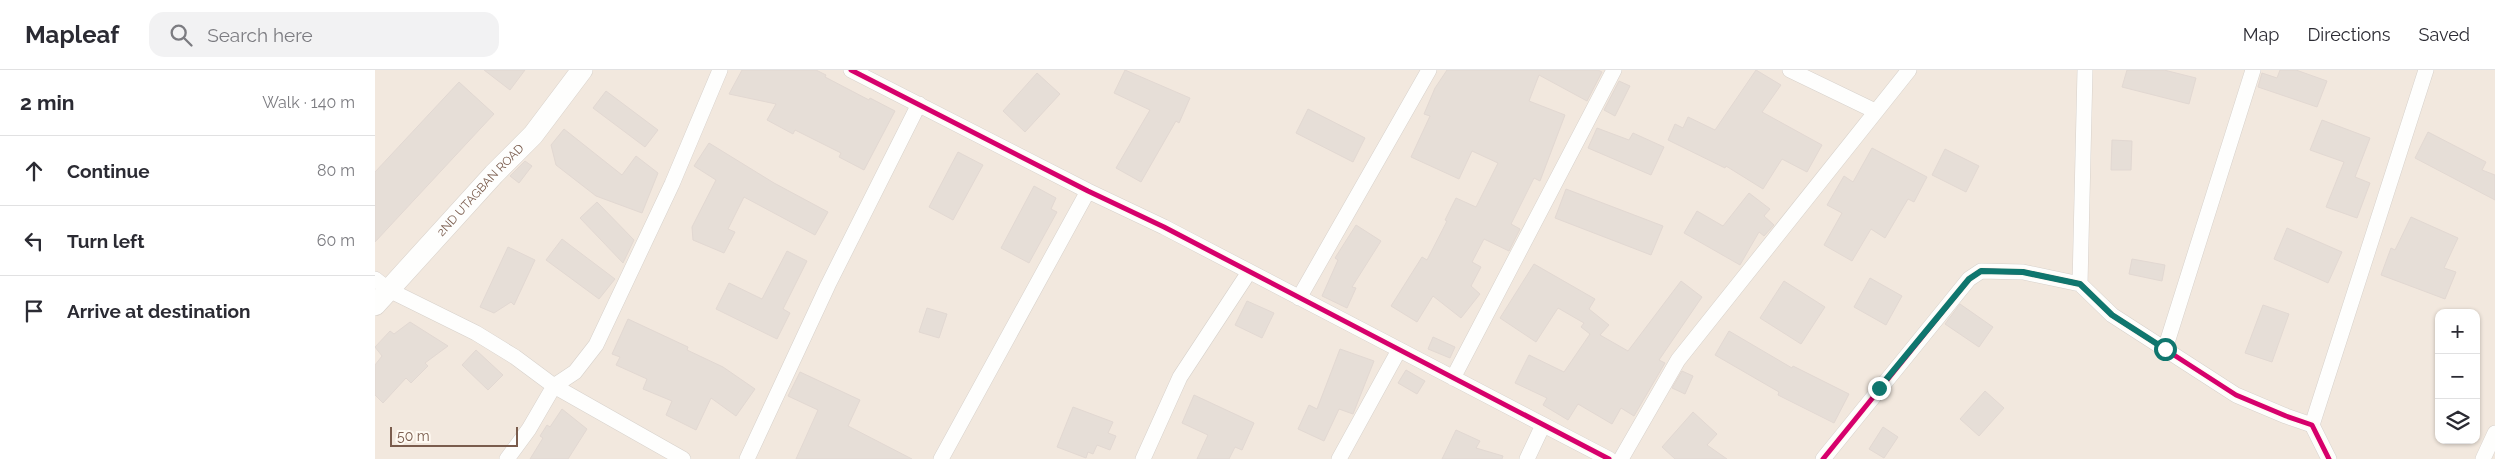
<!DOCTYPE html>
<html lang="en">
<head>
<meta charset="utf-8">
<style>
	:root { --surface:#fff; --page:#f2f2f3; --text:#2b2b33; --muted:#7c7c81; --line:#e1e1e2 }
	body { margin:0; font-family:Raleway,sans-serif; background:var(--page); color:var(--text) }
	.controls { position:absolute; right:15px; bottom:15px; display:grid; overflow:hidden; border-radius:10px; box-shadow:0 1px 4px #0004 }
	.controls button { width:45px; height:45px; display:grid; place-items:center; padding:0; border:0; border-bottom:1px solid var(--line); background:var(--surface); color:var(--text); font:25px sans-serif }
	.scale { position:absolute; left:15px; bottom:12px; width:128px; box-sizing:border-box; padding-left:5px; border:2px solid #7a5c4d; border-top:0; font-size:14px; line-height:18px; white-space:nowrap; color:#7a5c4d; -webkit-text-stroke:4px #fffaf3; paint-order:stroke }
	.stop { position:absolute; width:15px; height:15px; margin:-11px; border:4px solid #0f766e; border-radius:50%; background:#fff }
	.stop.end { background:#0f766e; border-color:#fff; box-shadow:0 1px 5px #0008 }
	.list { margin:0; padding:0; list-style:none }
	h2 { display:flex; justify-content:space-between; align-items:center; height:65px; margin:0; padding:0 20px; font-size:21px }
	h2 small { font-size:16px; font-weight:400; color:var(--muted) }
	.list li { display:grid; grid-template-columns:32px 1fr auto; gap:15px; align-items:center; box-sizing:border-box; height:70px; padding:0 20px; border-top:1px solid var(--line) }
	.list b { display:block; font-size:19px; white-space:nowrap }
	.list em { font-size:16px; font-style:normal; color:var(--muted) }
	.icon { flex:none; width:28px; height:28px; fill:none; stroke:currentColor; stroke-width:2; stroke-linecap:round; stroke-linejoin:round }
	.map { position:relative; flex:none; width:2120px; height:389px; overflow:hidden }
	header { display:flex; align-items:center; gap:30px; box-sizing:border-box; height:70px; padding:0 25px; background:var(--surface); border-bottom:1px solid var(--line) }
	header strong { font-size:24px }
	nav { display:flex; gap:28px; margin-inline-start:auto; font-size:18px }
	.search { width:350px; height:45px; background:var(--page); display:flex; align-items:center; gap:12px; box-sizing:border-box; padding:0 18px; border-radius:15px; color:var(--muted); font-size:19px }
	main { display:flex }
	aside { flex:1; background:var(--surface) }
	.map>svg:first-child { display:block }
	.residential { fill:#f2e8de; fill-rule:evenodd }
	.building { fill:#e6ded7; stroke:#e2d8d2 }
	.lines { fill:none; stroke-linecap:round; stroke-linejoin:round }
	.street-casing { stroke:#d7d1cb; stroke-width:16 }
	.secondary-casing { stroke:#d9d2cb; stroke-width:22 }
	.street { stroke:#fefefd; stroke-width:15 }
	.secondary { stroke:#fefefd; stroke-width:21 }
	.cycleway-casing { stroke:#fffaf3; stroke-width:8 }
	.cycleway { stroke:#d6006c; stroke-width:5 }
	.route { stroke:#0f766e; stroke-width:6 }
	.labels { text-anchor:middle; stroke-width:4; stroke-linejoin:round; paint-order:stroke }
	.street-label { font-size:12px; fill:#7a5c4d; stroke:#fffaf3 }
</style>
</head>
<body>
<header>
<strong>Mapleaf</strong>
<div class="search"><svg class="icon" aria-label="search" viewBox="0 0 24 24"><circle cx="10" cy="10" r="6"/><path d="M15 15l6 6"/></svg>Search here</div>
<nav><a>Map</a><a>Directions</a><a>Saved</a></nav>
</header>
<main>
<aside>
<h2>2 min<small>Walk · 140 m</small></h2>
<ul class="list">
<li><svg class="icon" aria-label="ahead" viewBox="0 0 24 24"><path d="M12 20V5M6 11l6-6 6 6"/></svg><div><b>Continue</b></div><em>80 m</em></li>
<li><svg class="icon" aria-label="left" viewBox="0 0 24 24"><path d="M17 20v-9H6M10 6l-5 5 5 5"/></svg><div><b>Turn left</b></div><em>60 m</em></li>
<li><svg class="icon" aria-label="arrive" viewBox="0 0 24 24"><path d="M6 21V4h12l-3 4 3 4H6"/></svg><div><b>Arrive at destination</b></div></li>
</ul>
</aside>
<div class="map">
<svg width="2120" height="389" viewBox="0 0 2120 389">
	<rect width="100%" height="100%" fill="#f9f5f0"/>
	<path class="residential" d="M0 0H2120V389H0ZM2064 243H2101V370H2064Z"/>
	<path class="building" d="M109 0H150L135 20Z
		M367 0H441L451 5 450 7 494 30 495 28 520 41 489 100 464 87 466 83 420 60 418 64 392 50 401 34 354 24Z
		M750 0 815 28 804 53 801 51 766 112 741 98 775 40 739 23Z
		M1072 0H1223L1227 2 1212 31 1164 5 1154 31 1190 45 1165 111 1159 108 1136 154 1145 159 1134 181 1109 169 1097 192 1106 197 1096 216 1105 224 1086 248 1058 226 1042 252 1016 236 1047 187 1052 190 1072 151 1070 150 1081 128 1101 137 1123 93 1097 81 1084 109 1036 87 1055 46 1049 44 1060 18Z
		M1381 0 1406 15 1387 42 1447 75 1432 102 1407 89 1388 119 1351 96 1350 98 1293 70 1300 54 1308 58 1313 47 1340 60Z
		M1752 0H1789L1821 8 1814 34 1747 17Z
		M1905 0H1921L1952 11 1942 37 1883 17 1887 3 1902 8Z
		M662 3 685 24 650 62 628 41Z
		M1244 11 1255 16 1240 46 1229 40Z
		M84 12 119 44 0 172V102Z
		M231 21 283 60 270 77 218 38Z
		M933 39 990 68 978 92 921 63Z
		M1947 50 1995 68 1980 107 1995 113 1982 148 1951 137 1969 92 1935 80Z
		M1222 58 1254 70 1258 63 1289 77 1276 105 1213 78Z
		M189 59 247 105 261 86 283 103 267 143 221 126 181 95 176 75Z
		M2053 62 2111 92 2107 100 2120 105V130L2040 88Z
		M1737 70 1757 71 1756 100H1736Z
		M334 73 399 113 453 142 440 165 369 127 353 159 360 162 349 183 318 170 317 157 341 110 319 96Z
		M1497 78 1552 107 1539 132 1533 129 1510 168 1496 159 1477 191 1449 175 1467 143 1452 135 1469 106 1478 112Z
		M1570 79 1604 96 1591 122 1557 105Z
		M583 82 608 95 578 150 554 137Z
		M150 91 157 96 144 113 135 106Z
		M659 116 681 128 676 139 682 142 654 193 626 178Z
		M1191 119 1288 156 1276 185 1180 148Z
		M1374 123 1395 139 1389 146 1399 155 1389 166 1384 162 1365 195 1309 163 1322 141 1348 156Z
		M222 132 259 170 248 193 205 148Z
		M2036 147 2083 168 2069 198 2081 202 2070 229 2006 205 2016 178 2020 180Z
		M981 155 1006 171 977 217 981 218 972 238 947 226 963 190 960 188Z
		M1912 158 1967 182 1953 213 1899 189Z
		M187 169 240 209 224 229 171 190Z
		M133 177 160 190 139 235 136 232 119 243 105 237Z
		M412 181 432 191 408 239 415 243 402 269 341 239 354 213 387 229Z
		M1757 189 1790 195 1787 211 1754 204Z
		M1159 194 1220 229 1214 239 1234 255 1225 265 1253 281 1306 211 1327 227 1284 290 1290 293 1259 346 1246 338 1237 354 1203 334 1193 350 1168 335 1172 328 1140 313 1154 285 1189 302 1215 264 1206 257 1209 253 1183 238 1161 272 1125 248Z
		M1495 208 1527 226 1511 255 1479 237Z
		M1409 211 1450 237 1426 274 1385 248Z
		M872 231 899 243 887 268 860 255Z
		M1585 234 1618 257 1604 277 1570 254Z
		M1888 235 1914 244 1897 292 1870 283Z
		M552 238 572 244 564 268 544 262Z
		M253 249 313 277 312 280 348 297 380 319 361 346 336 328 321 360 291 345 297 331 268 319 272 309 241 295 245 287 237 284Z
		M35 252 73 276 50 293 53 296 36 313 31 308 8 333 0 325V295L7 286 0 277 15 261 19 264Z
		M1354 261 1417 298 1418 296 1474 324 1459 353 1403 325 1404 322 1340 285Z
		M1058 267 1080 277 1075 288 1053 279Z
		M965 279 999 291 978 344 964 339 949 371 923 359 934 335 942 339Z
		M101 280 128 305 113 320 87 295Z
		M1031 300 1050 311 1042 324 1023 313Z
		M1307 301 1318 306 1310 324 1297 318Z
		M425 302 485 330 473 356 537 389H421L443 340 413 326Z
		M1610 321 1629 338 1604 366 1585 349Z
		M819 325 879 353 867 380 860 377 854 389H822L833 365 807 353Z
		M698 337 738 352 733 363 741 366 735 380 722 375 718 384 713 382 711 388 682 377Z
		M187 339 212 359 193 389H155L168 368 165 366 172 355 175 357Z
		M1318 342 1342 364 1332 375 1352 389H1300L1287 377Z
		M1508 357 1523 367 1509 388 1494 379Z
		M1081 360 1105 371 1101 378 1128 386 1127 389H1067Z"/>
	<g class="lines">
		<defs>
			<path id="street" d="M476 0 713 121 789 157 1234 389
				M1415 0 1500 41
				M0 209 14 220 101 263 140 287 179 316 308 389
				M1705 214 1710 0
				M924 228 1054 0
				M1790 279 1878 0
				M1078 308 1239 0
				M1937 355 2051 0
				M132 389 154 359 179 316 200 302 221 275 297 114 345 0
				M372 389 453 215 544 34
				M566 389 713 121
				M768 389 805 307 874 202
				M964 389 1024 280
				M1152 389 1168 355
				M1246 389 1303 290 1534 0
				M1448 389 1594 209 1606 201 1648 202 1705 214 1737 245 1861 325 1911 346 1937 355 1954 389
				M2108 389 2120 363"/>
			<g id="secondary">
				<path id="s1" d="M0 235 119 104 158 65 207 0"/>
			</g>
		</defs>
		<use href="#street" class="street-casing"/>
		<use href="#secondary" class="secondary-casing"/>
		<use href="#street" class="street"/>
		<use href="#secondary" class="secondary"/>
		<defs>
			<path id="cycleway" d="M476 0 713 121 789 157 1234 389
				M1448 389 1594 209 1606 201 1648 202 1705 214 1737 245 1861 325 1911 346 1937 355 1954 389"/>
		</defs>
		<use href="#cycleway" class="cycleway-casing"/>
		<use href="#cycleway" class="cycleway"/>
	</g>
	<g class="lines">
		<path class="route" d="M1504 318 1594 209 1606 201 1648 202 1705 214 1737 245 1790 279"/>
	</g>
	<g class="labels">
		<g class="street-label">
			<text dy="4" stroke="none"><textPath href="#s1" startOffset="156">2ND UTAGBAN ROAD</textPath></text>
		</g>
	</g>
</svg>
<div class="controls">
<button>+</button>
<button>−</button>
<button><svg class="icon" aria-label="layers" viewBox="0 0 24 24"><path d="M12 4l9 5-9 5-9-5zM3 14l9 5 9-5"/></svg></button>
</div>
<div class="scale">50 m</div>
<div class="stop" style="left:1790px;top:279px"></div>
<div class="stop end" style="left:1504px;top:318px"></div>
</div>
</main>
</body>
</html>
